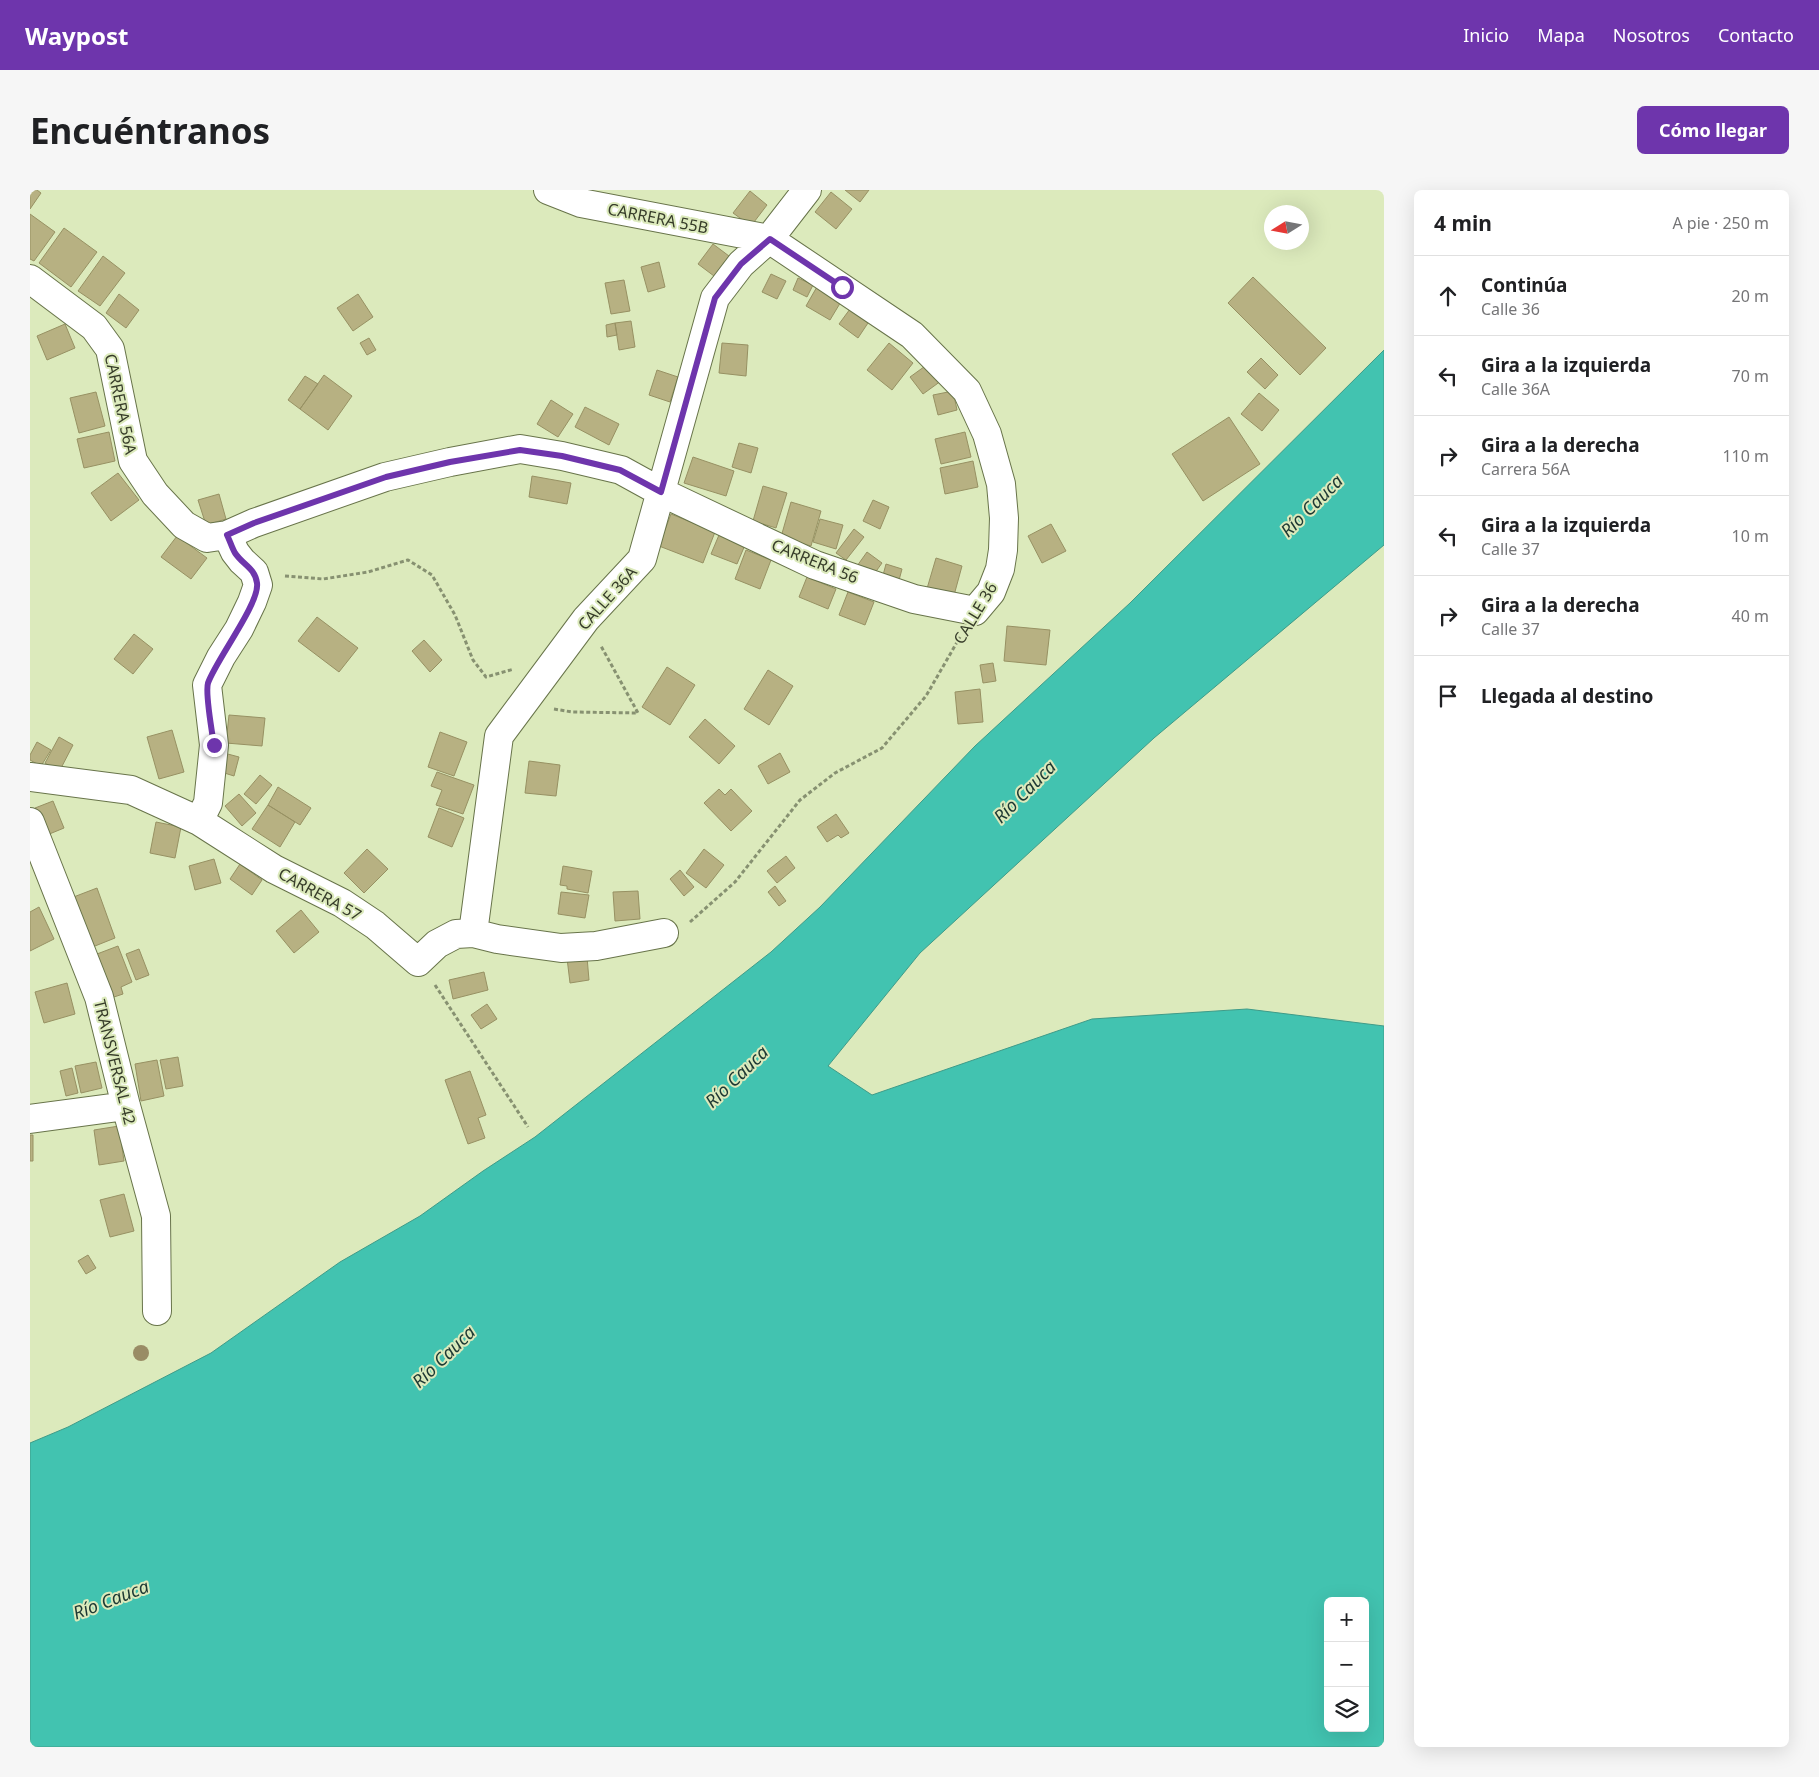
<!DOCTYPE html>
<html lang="es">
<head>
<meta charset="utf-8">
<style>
	:root { --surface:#fff; --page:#f6f6f6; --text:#202124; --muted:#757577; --line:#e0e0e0; --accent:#6e35ac }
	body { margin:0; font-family:"Noto Sans",sans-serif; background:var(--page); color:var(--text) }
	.controls { position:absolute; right:15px; bottom:15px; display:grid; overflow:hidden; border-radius:8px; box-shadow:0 5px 20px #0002 }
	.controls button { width:45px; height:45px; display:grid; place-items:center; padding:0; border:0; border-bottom:1px solid var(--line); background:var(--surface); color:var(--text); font:25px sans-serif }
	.compass { position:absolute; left:1234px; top:15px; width:45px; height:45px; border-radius:50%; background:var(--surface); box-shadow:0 5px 20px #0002; rotate:259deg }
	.stop { position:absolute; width:15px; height:15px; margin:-11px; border:4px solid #6e35ac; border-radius:50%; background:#fff }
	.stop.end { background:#6e35ac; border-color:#fff; box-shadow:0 1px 5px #0008 }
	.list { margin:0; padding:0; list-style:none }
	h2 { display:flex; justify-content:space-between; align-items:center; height:65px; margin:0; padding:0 20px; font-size:21px }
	h2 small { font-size:16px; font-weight:400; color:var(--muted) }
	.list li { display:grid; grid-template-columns:32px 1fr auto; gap:15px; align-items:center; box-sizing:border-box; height:80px; padding:0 20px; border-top:1px solid var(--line) }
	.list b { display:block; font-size:19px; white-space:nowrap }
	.list p { margin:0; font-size:16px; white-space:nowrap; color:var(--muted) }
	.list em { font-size:16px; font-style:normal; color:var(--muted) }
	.icon { flex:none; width:28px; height:28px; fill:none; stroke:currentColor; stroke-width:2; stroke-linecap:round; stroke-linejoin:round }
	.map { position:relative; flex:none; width:1354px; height:1557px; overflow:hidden; border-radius:8px }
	header { display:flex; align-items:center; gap:30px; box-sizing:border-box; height:70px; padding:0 25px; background:var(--accent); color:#fff }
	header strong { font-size:24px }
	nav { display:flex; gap:28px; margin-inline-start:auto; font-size:18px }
	.intro { display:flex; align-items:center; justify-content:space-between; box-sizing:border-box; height:120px; padding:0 30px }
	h1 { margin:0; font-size:35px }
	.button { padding:12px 22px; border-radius:8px; background:var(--accent); color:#fff; font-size:18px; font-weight:700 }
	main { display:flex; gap:30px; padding:0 30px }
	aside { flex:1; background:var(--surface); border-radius:8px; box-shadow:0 5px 20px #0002 }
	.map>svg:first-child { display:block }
	.water { fill:#42c3b0; stroke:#3f9b88; fill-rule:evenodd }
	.building { fill:#b7b182; stroke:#979163 }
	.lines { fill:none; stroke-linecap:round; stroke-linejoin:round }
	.street-casing { stroke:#68744a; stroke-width:30 }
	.path { stroke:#879171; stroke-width:3; stroke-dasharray:4 2.5; stroke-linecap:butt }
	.street { stroke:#fff; stroke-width:28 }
	.tree { fill:#998c65 }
	.route { stroke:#6e35ac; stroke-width:6 }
	.labels { text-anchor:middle; stroke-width:4; stroke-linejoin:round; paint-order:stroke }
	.street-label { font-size:16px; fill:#373d2a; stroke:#dceabc }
	.water-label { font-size:18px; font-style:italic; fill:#1d3833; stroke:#dceabc }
</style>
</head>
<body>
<header>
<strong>Waypost</strong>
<nav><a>Inicio</a><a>Mapa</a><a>Nosotros</a><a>Contacto</a></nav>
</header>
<div class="intro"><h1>Encuéntranos</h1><a class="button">Cómo llegar</a></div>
<main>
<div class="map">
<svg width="1354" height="1557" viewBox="0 0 1354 1557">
	<rect width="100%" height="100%" fill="#dceabc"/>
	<path class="water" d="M1354 160V355L1124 548 890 763 798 876 842 905 1062 829 1217 819 1354 836V1557H0V1253L38 1237 181 1163 310 1072 390 1026 453 981 505 947 741 762 790 717 945 556 1100 413ZM1298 1411H1335V1538H1298Z"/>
	<path class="building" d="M0 0H7L11 3 0 19Z
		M815 0H839L830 12Z
		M720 1 737 15 721 36 703 23Z
		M801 2 822 19 806 39 785 22Z
		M0 24 25 42 4 71 0 69Z
		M34 38 67 62 41 97 9 73Z
		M683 54 699 66 684 86 668 74Z
		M73 66 95 83 70 116 48 101Z
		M629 72 635 97 618 102 611 77Z
		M741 84 756 91 747 109 732 102Z
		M1223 87 1296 158 1270 185 1198 113Z
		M768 88 783 95 777 107 763 100Z
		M594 90 600 121 581 124 575 93Z
		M788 95 812 110 800 130 776 116Z
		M89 104 109 120 96 138 76 123Z
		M328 104 343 127 323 141 307 118Z
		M820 119 838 133 828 148 809 134Z
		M601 131 605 157 589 160 585 133Z
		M585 133 587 145 577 147 576 135Z
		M35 134 45 158 17 170 7 146Z
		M339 148 346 160 337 165 330 153Z
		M692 153 718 155 716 186 689 183Z
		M859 153 883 173 862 200 837 180Z
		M1231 168 1248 185 1235 199 1217 182Z
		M898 174 911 191 893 204 880 187Z
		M627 180 648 187 640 212 619 205Z
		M294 185 322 206 298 240 270 219Z
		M275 186 288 194 270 219 258 210Z
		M923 201 927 220 908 225 903 205Z
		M66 202 75 236 49 243 40 208Z
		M1229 203 1249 220 1232 241 1211 224Z
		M521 210 543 224 528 247 507 234Z
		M555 217 589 234 579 255 545 237Z
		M1199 227 1230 274 1173 311 1142 264Z
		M79 242 85 271 54 278 47 249Z
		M935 242 941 267 911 274 905 249Z
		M709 253 728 258 721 283 702 277Z
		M663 267 704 281 696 306 654 293Z
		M943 271 948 297 915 304 910 278Z
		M88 283 109 310 81 331 61 303Z
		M502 286 541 293 537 314 499 307Z
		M733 296 757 303 746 338 723 331Z
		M189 304 196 329 176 335 168 310Z
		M843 310 859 317 850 339 833 331Z
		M761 312 791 321 781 356 751 347Z
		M641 324 685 342 673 373 629 356Z
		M790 329 813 335 806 359 783 352Z
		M1021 334 1036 361 1012 373 998 346Z
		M824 339 834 347 816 370 806 363Z
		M689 345 715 355 707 374 681 364Z
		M147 346 177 368 161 389 131 367Z
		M716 360 741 370 730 399 705 389Z
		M837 362 852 373 842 387 827 376Z
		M906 368 932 376 923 409 896 402Z
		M856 374 872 379 868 394 852 389Z
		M777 387 806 399 798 419 769 407Z
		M818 402 844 412 835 435 809 425Z
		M287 427 328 458 309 482 268 451Z
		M977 436 1020 440 1016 475 974 471Z
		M104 444 123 459 103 484 84 469Z
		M394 450 412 470 400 482 382 461Z
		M963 473 966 491 953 493 950 475Z
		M637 477 665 495 640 535 612 517Z
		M738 480 763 496 739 535 714 519Z
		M950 499 953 532 928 534 925 502Z
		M199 525 235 528 232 556 196 553Z
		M675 529 705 556 689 574 659 547Z
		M142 540 154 582 129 589 117 547Z
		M410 542 437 552 424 586 398 577Z
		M29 547 43 555 29 582 15 573Z
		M7 552 21 560 11 576 0 570V565Z
		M194 563 209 567 204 586 188 581Z
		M750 563 760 582 738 594 728 576Z
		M499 571 530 575 526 606 495 603Z
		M407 582 444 595 433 624 406 615 412 600 401 596Z
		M230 585 242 595 226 614 214 604Z
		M248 597 281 618 270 635 238 615Z
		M689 599 695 605 701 599 722 621 701 641 674 613Z
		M209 604 226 623 212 636 195 616Z
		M23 611 34 638 17 645 5 618Z
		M238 615 265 632 250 657 222 639Z
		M409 618 434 628 422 657 398 647Z
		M806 624 819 643 811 648 808 645 797 652 787 637Z
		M126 632 151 637 145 668 120 663Z
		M337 659 358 679 334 703 314 683Z
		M674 659 694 675 676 698 656 683Z
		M756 666 765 678 747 693 737 681Z
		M184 669 191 693 165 700 159 676Z
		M210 674 232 690 222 705 200 689Z
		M533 676 562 681 558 703 537 699V696L530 695Z
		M650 680 664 697 654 706 640 689Z
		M745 696 756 711 749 716 738 702Z
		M67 698 85 748 60 758 41 708Z
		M608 701 610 729 585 731 583 702Z
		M531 702 559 705 555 728 528 724Z
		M9 717 24 749 0 761V722Z
		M271 720 289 742 264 763 246 741Z
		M88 756 102 792 91 797 93 804 84 807 67 764Z
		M109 759 119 785 106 790 96 764Z
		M557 767 559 790 540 793 537 768Z
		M454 782 458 800 423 809 419 790Z
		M37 793 45 824 14 833 5 802Z
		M457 814 467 829 451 839 441 825Z
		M148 867 153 896 136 899 130 870Z
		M127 870 134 906 111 911 105 874Z
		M66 872 72 898 51 903 45 876Z
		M42 878 48 903 36 906 30 881Z
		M440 881 456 925 448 928 455 948 438 954 415 890Z
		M89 936 94 971 69 975 64 940Z
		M0 945H3V971H0Z
		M94 1004 104 1041 80 1047 70 1010Z
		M58 1065 66 1078 56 1084 48 1071Z"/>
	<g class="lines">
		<defs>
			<path id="street" d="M0 89 64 137 80 159 103 271 125 304 154 335 177 348 197 345 224 333 355 287 420 272 490 259 532 266 591 280 631 302 785 375 884 409 945 421 961 402 970 379 973 360 974 328 971 294 957 244 937 201 882 145 739 49 551 13 518 0
				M0 587 101 600 169 631 244 679 312 713 345 735 388 772 407 754 426 744 443 743 467 749 531 758 566 756 634 743
				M169 631 178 613 184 555 177 495 191 467 209 439 222 412 228 395 224 382 212 371 205 362 197 345
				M0 632 69 807 96 916 126 1026 127 1121
				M443 743 469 546 556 429 612 369 685 108 711 74 739 49 777 0
				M0 929 96 916"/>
		</defs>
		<use href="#street" class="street-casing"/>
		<path class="path" d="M255 386 293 389 338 382 378 370 402 385 425 425 443 470 456 487 484 479
			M524 519 542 522 608 523 571 456
			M660 732 705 692 770 610 805 583 852 558 896 506 930 447
			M405 795 498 937"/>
		<use href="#street" class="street"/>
	</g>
	<circle class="tree" cx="111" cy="1163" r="8"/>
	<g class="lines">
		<path class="route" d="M184 555C182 542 175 503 178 493 186 470 230 413 227 393 225 378 213 375 205 363 202 358 200 351 197 345L224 333 356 287 420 272 490 260 532 266 590 280 631 302 685 108 711 74 740 49 812 97"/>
	</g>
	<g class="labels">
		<g class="street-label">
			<text transform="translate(628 28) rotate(11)" y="6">CARRERA 55B</text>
			<text transform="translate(91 214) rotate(78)" y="6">CARRERA 56A</text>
			<text transform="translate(785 371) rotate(22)" y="6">CARRERA 56</text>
			<text transform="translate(577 408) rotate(-48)" y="6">CALLE 36A</text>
			<text transform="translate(945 423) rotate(-59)" y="6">CALLE 36</text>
			<text transform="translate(290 704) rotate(29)" y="6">CARRERA 57</text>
			<text transform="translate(85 872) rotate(76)" y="6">TRANSVERSAL 42</text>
		</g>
		<g class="water-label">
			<text transform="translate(1282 316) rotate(-45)" y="6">Río Cauca</text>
			<text transform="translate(995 602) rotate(-45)" y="6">Río Cauca</text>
			<text transform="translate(707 887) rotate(-44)" y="6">Río Cauca</text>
			<text transform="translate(414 1167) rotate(-44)" y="6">Río Cauca</text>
			<text transform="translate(81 1410) rotate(-21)" y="6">Río Cauca</text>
		</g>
	</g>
</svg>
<div class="controls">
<button>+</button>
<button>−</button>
<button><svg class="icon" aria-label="layers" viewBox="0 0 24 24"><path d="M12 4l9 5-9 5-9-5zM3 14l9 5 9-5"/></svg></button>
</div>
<svg class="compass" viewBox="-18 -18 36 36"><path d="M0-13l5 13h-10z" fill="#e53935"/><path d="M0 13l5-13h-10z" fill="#757577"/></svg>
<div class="stop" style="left:812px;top:97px"></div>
<div class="stop end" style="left:184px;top:555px"></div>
</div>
<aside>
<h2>4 min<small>A pie · 250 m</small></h2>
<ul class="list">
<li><svg class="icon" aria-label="ahead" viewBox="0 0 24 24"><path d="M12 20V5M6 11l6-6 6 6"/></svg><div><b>Continúa</b><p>Calle 36</p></div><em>20 m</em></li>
<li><svg class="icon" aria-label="left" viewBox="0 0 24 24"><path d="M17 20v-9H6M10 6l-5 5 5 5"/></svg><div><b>Gira a la izquierda</b><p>Calle 36A</p></div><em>70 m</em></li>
<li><svg class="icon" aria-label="right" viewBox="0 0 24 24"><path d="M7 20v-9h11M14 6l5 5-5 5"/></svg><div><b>Gira a la derecha</b><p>Carrera 56A</p></div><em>110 m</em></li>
<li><svg class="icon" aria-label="left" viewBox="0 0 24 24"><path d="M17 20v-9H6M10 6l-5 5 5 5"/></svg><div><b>Gira a la izquierda</b><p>Calle 37</p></div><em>10 m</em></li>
<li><svg class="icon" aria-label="right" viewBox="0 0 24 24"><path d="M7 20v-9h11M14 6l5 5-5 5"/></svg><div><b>Gira a la derecha</b><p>Calle 37</p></div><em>40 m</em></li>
<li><svg class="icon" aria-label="arrive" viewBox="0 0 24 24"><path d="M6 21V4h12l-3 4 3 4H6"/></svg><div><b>Llegada al destino</b></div></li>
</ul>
</aside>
</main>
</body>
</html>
